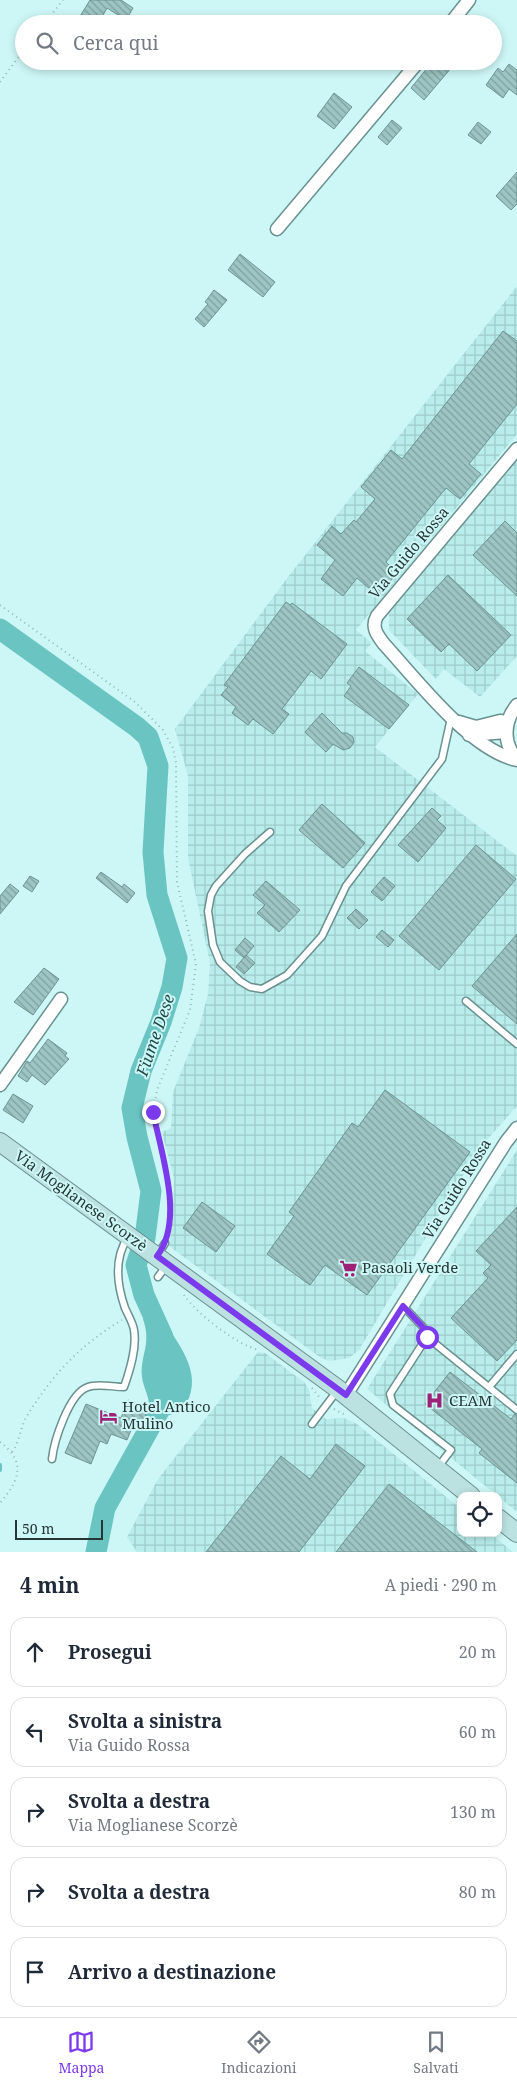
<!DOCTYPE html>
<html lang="it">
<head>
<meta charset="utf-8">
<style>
	:root { --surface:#fff; --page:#f6f6f7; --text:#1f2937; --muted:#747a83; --line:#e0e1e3; --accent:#7c3aed }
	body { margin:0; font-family:"Noto Serif",serif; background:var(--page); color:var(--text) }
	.controls { position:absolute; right:15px; bottom:15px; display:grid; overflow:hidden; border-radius:10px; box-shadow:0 2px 8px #0003 }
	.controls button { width:45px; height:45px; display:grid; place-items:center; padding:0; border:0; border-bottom:1px solid var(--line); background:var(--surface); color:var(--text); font:25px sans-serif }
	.scale { position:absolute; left:15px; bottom:12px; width:88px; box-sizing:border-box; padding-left:5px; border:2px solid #253635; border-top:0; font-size:14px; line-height:18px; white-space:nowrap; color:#253635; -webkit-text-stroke:4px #cdf7f6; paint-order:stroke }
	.stop { position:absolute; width:15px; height:15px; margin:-11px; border:4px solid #7c3aed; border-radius:50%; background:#fff }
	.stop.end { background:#7c3aed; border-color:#fff; box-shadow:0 1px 5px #0008 }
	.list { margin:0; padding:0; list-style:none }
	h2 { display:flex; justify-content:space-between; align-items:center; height:65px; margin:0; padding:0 20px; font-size:21px }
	h2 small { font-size:16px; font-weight:400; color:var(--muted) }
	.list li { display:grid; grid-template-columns:32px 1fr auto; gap:15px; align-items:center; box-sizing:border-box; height:70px; margin:0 10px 10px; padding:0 10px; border:1px solid var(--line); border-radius:15px }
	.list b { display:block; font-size:19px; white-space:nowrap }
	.list p { margin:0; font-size:16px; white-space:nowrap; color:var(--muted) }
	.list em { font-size:16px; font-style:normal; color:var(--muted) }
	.icon { flex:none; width:28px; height:28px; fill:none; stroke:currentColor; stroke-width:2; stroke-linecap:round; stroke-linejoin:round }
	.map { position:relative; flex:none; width:517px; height:1552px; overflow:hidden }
	.search { position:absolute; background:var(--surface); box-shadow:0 2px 8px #0003; left:15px; right:15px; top:15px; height:55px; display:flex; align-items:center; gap:12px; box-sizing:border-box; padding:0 18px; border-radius:28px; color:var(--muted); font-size:19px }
	.sheet { height:465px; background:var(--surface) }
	nav { display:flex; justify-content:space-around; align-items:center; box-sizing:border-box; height:70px; border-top:1px solid var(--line); background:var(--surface); font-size:14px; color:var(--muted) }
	nav a { display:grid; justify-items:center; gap:2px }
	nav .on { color:var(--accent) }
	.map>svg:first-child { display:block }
	.industrial { fill:url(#industrial-grid) }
	.water { fill:#6ac4c2 }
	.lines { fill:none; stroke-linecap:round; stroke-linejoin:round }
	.stream { stroke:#6ac4c2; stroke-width:4 }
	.river { stroke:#6ac4c2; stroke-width:21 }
	.building { fill:url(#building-back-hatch); stroke:#6d9493 }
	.service-casing { stroke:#69918f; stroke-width:9 }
	.minor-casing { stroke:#69918f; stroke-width:15 }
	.secondary-casing { stroke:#69918f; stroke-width:20 }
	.path { stroke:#95b6b5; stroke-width:2; stroke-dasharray:1 4; stroke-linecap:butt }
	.service { stroke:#fff; stroke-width:6 }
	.minor { stroke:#fff; stroke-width:12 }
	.secondary { stroke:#bbe1e0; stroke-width:18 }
	.route { stroke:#7c3aed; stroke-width:6 }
	.labels { text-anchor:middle; stroke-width:4; stroke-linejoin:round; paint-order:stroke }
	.street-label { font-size:15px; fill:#253635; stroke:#cdf7f6 }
	.poi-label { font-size:15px; fill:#253635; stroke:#cdf7f6; text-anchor:start }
	.water-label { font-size:16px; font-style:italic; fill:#1c4645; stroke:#cdf7f6 }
</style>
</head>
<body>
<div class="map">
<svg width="517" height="1552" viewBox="0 0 517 1552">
	<defs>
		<pattern id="industrial-grid" width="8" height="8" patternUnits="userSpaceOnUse" patternTransform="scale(1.25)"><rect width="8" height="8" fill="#b8edeb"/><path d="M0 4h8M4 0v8" fill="none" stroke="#9eccca"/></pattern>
		<pattern id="building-back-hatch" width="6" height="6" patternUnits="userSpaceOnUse" patternTransform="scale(1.25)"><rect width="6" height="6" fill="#9cc5c3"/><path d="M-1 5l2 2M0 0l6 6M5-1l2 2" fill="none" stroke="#7fa19f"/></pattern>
	</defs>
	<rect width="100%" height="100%" fill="#cdf7f6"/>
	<path class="industrial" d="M517 286V434L356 630 372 643 365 651 418 694 375 747 517 856V1106L478 1150 359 1350 349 1358 330 1361 321 1358 169 1246 173 1214 174 1179 162 1132 171 1128 173 1092 199 1028 208 994 210 963 188 858V776L175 729 288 577Z
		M517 460V656L480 697 444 669 436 679 389 630V613Z
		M517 1150V1512L367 1389Z
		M258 1352 265 1353 304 1382 309 1389 312 1408 326 1419 344 1418 357 1424 461 1509V1533H490L513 1552H137L127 1537 158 1479Z"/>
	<path class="water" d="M156 1309C171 1335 202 1366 189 1398 186 1403 185 1408 180 1410 167 1418 161 1417 148 1411 152 1400 143 1388 142 1377 140 1354 152 1345 143 1319Z"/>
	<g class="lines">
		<path class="stream" d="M0 1465V1470"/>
		<path class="river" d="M0 629 137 727 148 737 158 766 153 852 157 895 177 958 172 987 161 1022 141 1071 132 1108 137 1137 151 1191 145 1238 136 1265 144 1295 163 1337
			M96 1552 105 1508 170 1391"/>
	</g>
	<path class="building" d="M90 0H121L133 8 126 20 107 8 98 24H88L79 18Z
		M433 61H457L424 100 411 88Z
		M509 64 517 70V95L509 89 503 98 486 85 498 68 503 72Z
		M334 93 352 107 334 129 317 116Z
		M392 120 402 128 387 145 378 137Z
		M478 122 491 132 481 144 468 135Z
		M517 172V204L511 210 496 196Z
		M240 254 275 282 263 297 228 270Z
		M214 290 227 300 204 327 195 319 208 304 205 302Z
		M503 331 517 341V404L469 464 481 474 460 499 446 488 386 562 397 573 378 596 357 578 343 596 321 579 335 560 317 545 332 526 341 534 354 520 356 522 375 499 361 487 391 450 402 459Z
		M505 521 517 533V596L473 555Z
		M448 575 511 635 477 671 449 644 441 652 407 619Z
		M286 602 290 605 292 603 347 644 321 679 311 671 282 709 289 714 273 734 253 719 248 725 232 713 236 707 221 695 228 687 224 685Z
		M359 667 409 705 389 729 344 696 351 686 347 683Z
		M322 713 342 733H347L353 737 354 742 350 748 343 750 333 744 326 752 305 732Z
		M322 804 365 843 343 868 299 830Z
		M432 808 441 816 437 820 446 828 418 862 398 845Z
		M476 845 516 879 439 970 399 936Z
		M101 872 122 887 124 884 135 893 127 903 96 878Z
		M30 876 39 881 32 892 23 886Z
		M384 877 395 886 382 901 371 892Z
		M266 881 300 910 279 932 257 913 265 905 253 895Z
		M10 884 19 891 0 914V896Z
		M356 909 368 920 359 929 347 918Z
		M382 930 394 940 388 947 376 937Z
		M517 934V1024L472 986Z
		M245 938 254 946 244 958 235 950Z
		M246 955 255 963 244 974 236 967Z
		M44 968 59 979 33 1015 14 1002Z
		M48 1039 67 1053 65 1056 69 1059 45 1085 32 1075 27 1082 18 1076 27 1061 30 1063Z
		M385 1090 470 1152 367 1295 325 1265 310 1285 267 1254 294 1216 289 1212 352 1123 358 1127Z
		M13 1094 33 1106 23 1123 3 1110Z
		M202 1202 235 1226 216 1252 183 1228Z
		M517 1207V1340L497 1361 451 1318 488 1278 483 1273 491 1265 476 1251Z
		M450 1372 511 1419 515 1414 517 1415V1483L479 1453 482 1449 425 1404Z
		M128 1400 148 1409 141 1426 134 1423 127 1440 111 1434 107 1444 100 1441 91 1464 65 1453 86 1404 121 1418Z
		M336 1444 365 1466 299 1552H206L281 1456 310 1479Z
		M389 1484 477 1552H336Z"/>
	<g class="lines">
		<defs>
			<path id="service" d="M270 832 245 854 216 886 211 895 208 911 213 945 220 962 240 981 250 987 262 989 287 975 322 936 346 886 442 759 451 718
				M466 1001 517 1044
				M158 1255 165 1243
				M158 1277 166 1266
				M403 1306 423 1327 427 1337 517 1410
				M427 1337 390 1394 393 1405 451 1450 438 1467
				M489 1387 517 1354
				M312 1424 337 1391
				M52 1459C54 1441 69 1393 88 1387 98 1383 113 1387 124 1387 130 1370 137 1348 134 1330 133 1323 128 1315 125 1308 117 1285 114 1258 128 1237"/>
			<path id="minor" d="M450 24 469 0
				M277 229 419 61
				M517 449 377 616C371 627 377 635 384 644 417 680 470 750 517 760
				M517 705C504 721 502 743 517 759
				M459 722 476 727 500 721 507 722
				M469 735 506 732
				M0 1085 61 999
				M346 1395 506 1142 517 1128"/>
			<path id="secondary" d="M0 1142 338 1389 471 1496
				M498 1518 517 1533"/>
		</defs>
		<use href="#service" class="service-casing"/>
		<use href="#minor" class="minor-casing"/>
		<use href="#secondary" class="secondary-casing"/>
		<path class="path" d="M44 24 63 0
			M0 82 24 50
			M0 605 135 702 163 730 173 748 176 763 177 882 196 964 190 1010 157 1090 153 1112 169 1179V1220L166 1236
			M184 1295C197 1314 237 1345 259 1350
			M312 1388 320 1398
			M334 1409 347 1416
			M0 1442C27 1462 19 1481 0 1503
			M12 1452C20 1442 20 1427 27 1416 52 1375 80 1345 122 1320"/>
		<use href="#service" class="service"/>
		<use href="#minor" class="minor"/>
		<use href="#secondary" class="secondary"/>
	</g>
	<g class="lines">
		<path class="route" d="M153 1112C161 1153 185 1220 157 1256L346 1395 403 1306 423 1327 427 1337"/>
	</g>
	<defs>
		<symbol id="supermarket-bare" viewBox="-9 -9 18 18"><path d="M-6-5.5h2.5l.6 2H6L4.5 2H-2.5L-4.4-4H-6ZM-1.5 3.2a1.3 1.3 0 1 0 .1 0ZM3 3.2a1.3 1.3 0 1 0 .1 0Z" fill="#9d2177" stroke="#cdf7f6" stroke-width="2.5" paint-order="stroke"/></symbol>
		<symbol id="hospital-bare" viewBox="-9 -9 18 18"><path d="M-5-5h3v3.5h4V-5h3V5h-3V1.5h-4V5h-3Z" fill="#9d2177" stroke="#cdf7f6" stroke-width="2.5" paint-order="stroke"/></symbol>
		<symbol id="hotel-bare" viewBox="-9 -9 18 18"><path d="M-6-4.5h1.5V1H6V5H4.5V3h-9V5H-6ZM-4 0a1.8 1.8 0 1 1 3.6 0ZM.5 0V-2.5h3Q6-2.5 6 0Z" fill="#9d2177" stroke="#cdf7f6" stroke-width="2.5" paint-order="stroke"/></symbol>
	</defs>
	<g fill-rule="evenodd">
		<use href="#supermarket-bare" x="336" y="1256" width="25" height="25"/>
		<use href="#hospital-bare" x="422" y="1388" width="25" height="25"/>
		<use href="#hotel-bare" x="96" y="1404" width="25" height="25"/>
	</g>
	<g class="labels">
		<g class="street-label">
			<text transform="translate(409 553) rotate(-50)" y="5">Via Guido Rossa</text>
			<text transform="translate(457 1189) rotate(-58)" y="5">Via Guido Rossa</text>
			<text transform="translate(81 1201) rotate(36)" y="5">Via Moglianese Scorzè</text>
		</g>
		<g class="poi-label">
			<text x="362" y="1273">Pasaoli Verde</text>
			<text x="449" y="1406">CEAM</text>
			<text x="122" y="1412">Hotel Antico<tspan x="122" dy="17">Mulino</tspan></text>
		</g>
		<g class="water-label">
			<text transform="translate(155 1035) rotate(-71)" y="6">Fiume Dese</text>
		</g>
	</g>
</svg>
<div class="controls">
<button><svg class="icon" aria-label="locate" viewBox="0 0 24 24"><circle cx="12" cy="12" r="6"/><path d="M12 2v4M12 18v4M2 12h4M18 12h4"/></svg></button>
</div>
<div class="scale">50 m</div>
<div class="stop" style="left:427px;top:1337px"></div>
<div class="stop end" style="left:153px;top:1112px"></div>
<div class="search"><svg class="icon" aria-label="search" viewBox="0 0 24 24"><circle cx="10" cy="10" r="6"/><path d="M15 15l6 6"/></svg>Cerca qui</div>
</div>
<section class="sheet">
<h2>4 min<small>A piedi · 290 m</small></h2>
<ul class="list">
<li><svg class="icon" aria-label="ahead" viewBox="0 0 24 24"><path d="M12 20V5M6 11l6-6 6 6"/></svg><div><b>Prosegui</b></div><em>20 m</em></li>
<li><svg class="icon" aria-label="left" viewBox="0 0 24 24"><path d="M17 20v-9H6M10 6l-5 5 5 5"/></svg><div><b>Svolta a sinistra</b><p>Via Guido Rossa</p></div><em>60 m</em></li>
<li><svg class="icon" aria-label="right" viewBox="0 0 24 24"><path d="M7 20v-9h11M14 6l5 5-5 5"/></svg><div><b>Svolta a destra</b><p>Via Moglianese Scorzè</p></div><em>130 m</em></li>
<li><svg class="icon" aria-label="right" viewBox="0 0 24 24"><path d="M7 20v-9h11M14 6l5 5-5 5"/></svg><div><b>Svolta a destra</b></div><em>80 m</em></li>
<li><svg class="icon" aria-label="arrive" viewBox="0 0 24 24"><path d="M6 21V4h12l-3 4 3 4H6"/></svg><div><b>Arrivo a destinazione</b></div></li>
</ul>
</section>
<nav>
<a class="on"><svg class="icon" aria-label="map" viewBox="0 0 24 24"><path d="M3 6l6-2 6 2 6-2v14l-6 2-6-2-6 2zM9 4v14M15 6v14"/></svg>Mappa</a>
<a><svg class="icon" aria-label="directions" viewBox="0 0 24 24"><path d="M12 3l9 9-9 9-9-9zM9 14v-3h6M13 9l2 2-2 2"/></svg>Indicazioni</a>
<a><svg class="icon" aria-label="saved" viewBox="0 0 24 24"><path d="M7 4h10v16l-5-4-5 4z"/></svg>Salvati</a>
</nav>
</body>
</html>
